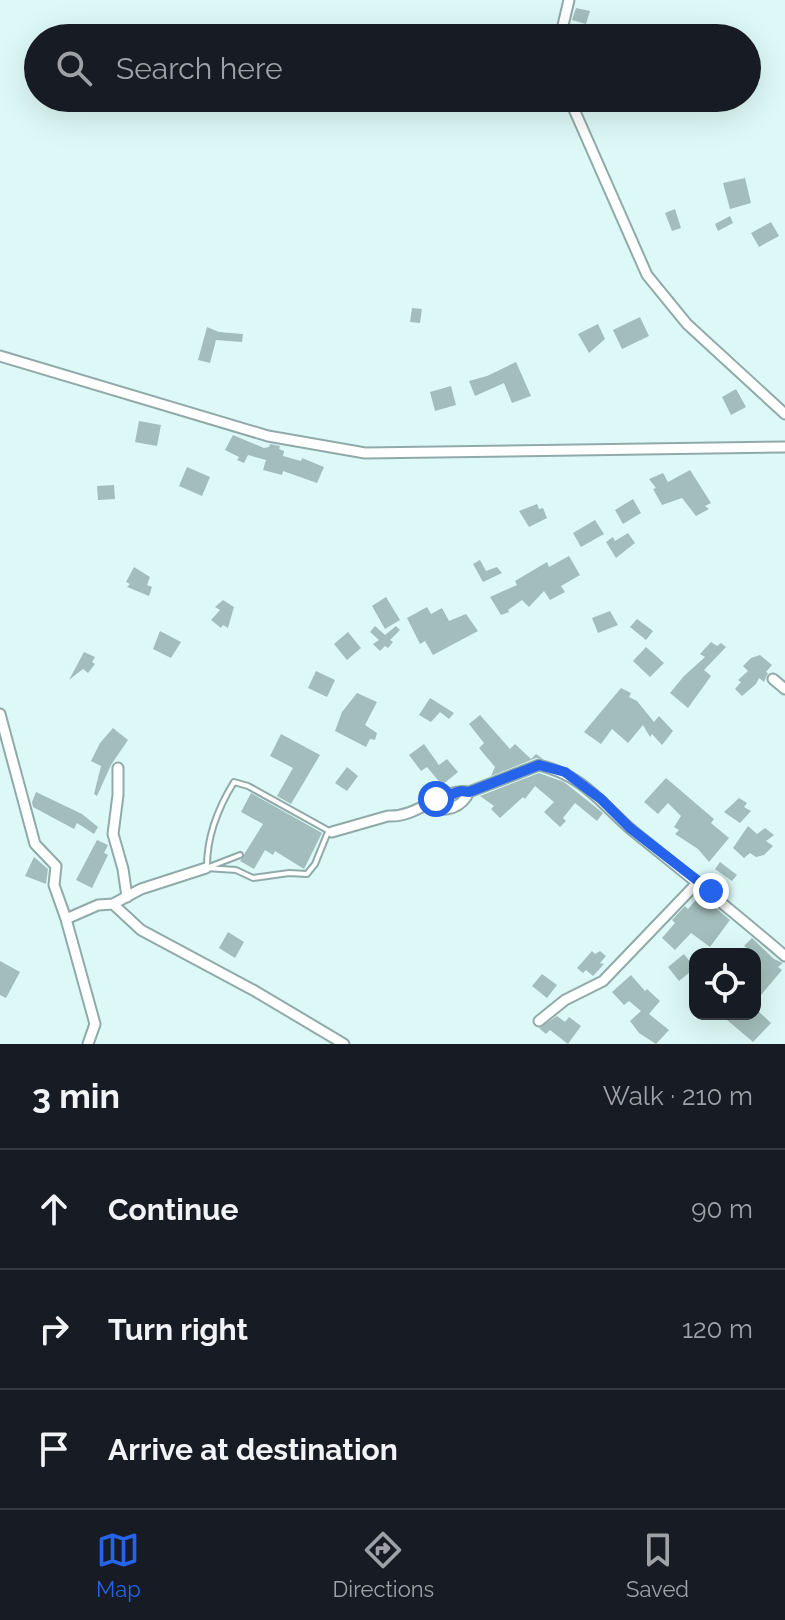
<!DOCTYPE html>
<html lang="en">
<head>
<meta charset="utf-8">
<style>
	:root { --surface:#171b24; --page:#20242c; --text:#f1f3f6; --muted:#9ea1a6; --line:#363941; --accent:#2563eb }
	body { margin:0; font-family:Raleway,sans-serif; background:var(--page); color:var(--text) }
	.controls { position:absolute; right:24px; bottom:24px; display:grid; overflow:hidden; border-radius:16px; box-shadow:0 8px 32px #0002 }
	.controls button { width:72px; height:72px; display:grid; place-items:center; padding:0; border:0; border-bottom:2px solid var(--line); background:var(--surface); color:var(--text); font:40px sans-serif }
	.stop { position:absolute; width:24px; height:24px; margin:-18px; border:6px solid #2563eb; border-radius:50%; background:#fff }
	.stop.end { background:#2563eb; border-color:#fff; box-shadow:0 2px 8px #0008 }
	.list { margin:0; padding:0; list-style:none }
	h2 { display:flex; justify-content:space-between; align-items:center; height:104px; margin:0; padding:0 32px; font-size:34px }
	h2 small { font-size:26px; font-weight:400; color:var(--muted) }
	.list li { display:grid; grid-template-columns:52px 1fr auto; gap:24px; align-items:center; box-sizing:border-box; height:120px; padding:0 32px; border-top:2px solid var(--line) }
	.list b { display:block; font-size:30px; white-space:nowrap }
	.list em { font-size:26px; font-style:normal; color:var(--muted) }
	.icon { flex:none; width:44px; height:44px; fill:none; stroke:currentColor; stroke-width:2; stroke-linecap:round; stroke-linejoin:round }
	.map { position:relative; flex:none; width:785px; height:1044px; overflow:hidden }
	.search { position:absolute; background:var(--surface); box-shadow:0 8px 32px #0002; left:24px; right:24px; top:24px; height:88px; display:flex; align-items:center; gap:20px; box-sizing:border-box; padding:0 28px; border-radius:44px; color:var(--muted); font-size:30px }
	.sheet { height:464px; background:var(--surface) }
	nav { display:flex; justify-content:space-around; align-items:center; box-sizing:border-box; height:112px; border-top:2px solid var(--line); background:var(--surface); font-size:22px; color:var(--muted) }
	nav a { display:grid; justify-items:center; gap:4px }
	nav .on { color:var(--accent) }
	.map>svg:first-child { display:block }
	.building { fill:#a2bdbb }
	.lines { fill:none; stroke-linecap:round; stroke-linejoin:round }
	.lane-casing { stroke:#90aaa9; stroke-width:8 }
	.street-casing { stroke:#90aaa9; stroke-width:13 }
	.lane { stroke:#fff; stroke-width:4 }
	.street { stroke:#fff; stroke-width:9 }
	.route { stroke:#2563eb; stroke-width:10 }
</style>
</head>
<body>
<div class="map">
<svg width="785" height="1044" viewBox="0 0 785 1044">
	<rect width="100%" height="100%" fill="#ddf9f7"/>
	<path class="building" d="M576 8 590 11 586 24 572 20Z
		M221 25 244 38H213Z
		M745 178 751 203 730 209 723 183Z
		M675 209 681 228 672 231 665 213Z
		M730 216 733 223 718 231 715 224Z
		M771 222 779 236 759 247 751 233Z
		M412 308 422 309 420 323 410 322Z
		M640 317 649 336 622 349 613 330Z
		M598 324 605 339 589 353 578 334Z
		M207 327 219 332 243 334 242 342 216 340 210 363 198 360Z
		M516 362 531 396 512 403 504 383 475 396 469 381 487 376Z
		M451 386 456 405 435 411 430 392Z
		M736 389 746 407 731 415 722 397Z
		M139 421 161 425 157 446 135 442Z
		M233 435 264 448 269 447 270 444 280 446 279 449 284 451 283 456 301 461 302 458 324 467 317 483 283 471 282 475 263 470 266 460 248 455 244 463 237 460 239 457 225 450Z
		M187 467 210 477 202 496 179 486Z
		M690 470 711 503 705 506 709 509 696 516 682 498 662 505 653 489 656 488 649 479 663 473 668 482Z
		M114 485 115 499 98 500 97 486Z
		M633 499 641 513 623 524 615 510Z
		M537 504 539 509 543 508 547 518 529 527 519 511Z
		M595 520 604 534 581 547 573 533Z
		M628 533 635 543 616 558 606 542 613 537 615 541Z
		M569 556 580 575 561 586 565 592 550 600 544 591 529 607 522 600 508 610 509 612 501 615 490 597 517 585 515 581 547 562 549 567Z
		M480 560 486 571 497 567 502 573 483 582 473 564Z
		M134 567 150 577 147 585 152 587 149 596 127 587 130 584 126 582Z
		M386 597 400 620 385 629 372 606Z
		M223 600 234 607 228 628 223 625 221 628 211 620 220 610 215 607Z
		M427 607 431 614 442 608 449 621 466 614 478 631 433 655 425 641 420 644 407 618Z
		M610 611 618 625 598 633 592 618Z
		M637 619 653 631 646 640 630 627Z
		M375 626 385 635 396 626 400 630 390 640 393 642 388 648 385 646 380 651 373 644 379 640 370 632Z
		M160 631 181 642 171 658 153 649Z
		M348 632 361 648 347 660 334 644Z
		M711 642 717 646 721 643 726 647 704 670 711 676 688 708 670 693 684 676 705 657 700 654Z
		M646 647 664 663 650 677 633 661Z
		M84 652 95 657 92 662 95 664 88 673 83 669 69 680Z
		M760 655 772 665 766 672 768 673 764 682 759 678 756 684 742 696 735 689 741 682 738 680 748 671 743 666 751 658Z
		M316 671 335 680 327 697 308 688Z
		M621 688 631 693 629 697 637 701 654 722 659 716 673 731 662 745 652 734 650 737 643 725 628 743 612 729 601 744 584 732Z
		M357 693 377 702 365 725 377 733 375 740 370 739 366 747 335 731 342 712Z
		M430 698 454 713 449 719 440 712 431 722 419 715Z
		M480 715 510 749 515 744 531 759 536 754 543 759 536 758 491 776 495 767 479 748 484 743 469 724Z
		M113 728 128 740 111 765 97 796 94 794 101 766 91 761 100 743Z
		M281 734 320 755 291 804 277 796 293 768 270 756Z
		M424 744 439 765 447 759 458 772 442 785 427 767 421 771 409 755Z
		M347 767 358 776 347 791 335 783Z
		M539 773 564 782 603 813 597 821 575 803 563 818 566 821 560 827 544 812 554 802 535 786 525 799 523 797 500 818 491 809 494 806 480 796Z
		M666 778 714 819 711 823 729 838 709 862 698 849 675 834 679 830 674 827 681 816 668 803 658 814 644 802Z
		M36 792 82 814 98 827 94 834 77 823 74 829 33 807 32 802Z
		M251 793 322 833 304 869 275 851 273 855 265 850 254 869 240 861 263 824 241 812Z
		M739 798 747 803 744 807 751 811 740 823 724 812Z
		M748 826 757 834 765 828 774 835 766 841 773 846 764 855 756 857 750 853 744 858 733 848Z
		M97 840 108 845 104 853 108 855 92 888 76 880Z
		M34 857 48 869 46 884 25 876Z
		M720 862 737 875 732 881 715 869Z
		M700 895 730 920 710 947 691 933 675 950 662 938 675 923 672 920 685 906 688 909Z
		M228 932 244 942 235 958 219 948Z
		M752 938 774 959 783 963 778 967 782 970 761 995 755 989V970L760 963 755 954 744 946Z
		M592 951 595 954 600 951 606 956 600 963 604 964 593 976 586 970 583 973 577 968Z
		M684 954 695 968 679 981 668 967Z
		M0 961 20 972 6 998 0 995Z
		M542 974 557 985 547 998 532 986Z
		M631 975 645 991 647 989 660 1001 649 1014 669 1030 656 1044 639 1033 630 1021 641 1011 629 1001 624 1005 612 992Z
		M755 1008 771 1023 753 1042 720 1014H755Z
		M557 1016 565 1022 569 1017 581 1026 568 1044 550 1030 546 1034 539 1028Z"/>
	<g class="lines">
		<defs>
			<path id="lane" d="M207 866C207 836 218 808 234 782L248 786 331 832
				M209 867 240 855
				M206 868 236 870 253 878 289 873 307 874 315 864 328 832"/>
			<path id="street" d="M560 38 569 0
				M569 98 647 275 687 324 785 414
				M0 356 268 436 365 453 785 447
				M773 679 785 689
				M0 714 35 844 56 866 54 885 66 919 95 1024 88 1044
				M118 768V795L113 834 123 869 127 897
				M430 806C445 813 462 808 469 792
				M332 832 388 816C419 818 442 787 469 792L539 765C586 777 599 802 633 831 684 872 735 913 785 956
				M113 904 141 930 255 991 344 1044
				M66 919 98 905 113 904 141 889 206 868
				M539 1021 565 1000 603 981 698 882"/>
		</defs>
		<use href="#lane" class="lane-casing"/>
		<use href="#street" class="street-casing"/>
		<use href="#lane" class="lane"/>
		<use href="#street" class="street"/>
	</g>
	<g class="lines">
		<path class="route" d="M436 799 461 791 469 792 539 765 565 772 601 799 630 828 711 891"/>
	</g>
</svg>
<div class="controls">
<button><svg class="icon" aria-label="locate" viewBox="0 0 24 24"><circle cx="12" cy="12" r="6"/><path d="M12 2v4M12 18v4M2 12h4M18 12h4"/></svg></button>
</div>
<div class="stop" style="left:436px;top:799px"></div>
<div class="stop end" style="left:711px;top:891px"></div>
<div class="search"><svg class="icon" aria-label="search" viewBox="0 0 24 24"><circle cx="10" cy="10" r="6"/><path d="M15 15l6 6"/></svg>Search here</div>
</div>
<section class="sheet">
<h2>3 min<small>Walk · 210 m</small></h2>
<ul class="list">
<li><svg class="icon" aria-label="ahead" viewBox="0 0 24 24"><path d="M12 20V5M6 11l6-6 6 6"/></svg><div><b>Continue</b></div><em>90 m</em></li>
<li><svg class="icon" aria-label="right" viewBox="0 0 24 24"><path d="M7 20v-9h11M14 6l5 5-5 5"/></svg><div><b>Turn right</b></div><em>120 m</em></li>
<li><svg class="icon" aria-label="arrive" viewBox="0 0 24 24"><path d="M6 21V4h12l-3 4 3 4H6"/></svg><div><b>Arrive at destination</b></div></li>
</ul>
</section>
<nav>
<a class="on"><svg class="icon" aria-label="map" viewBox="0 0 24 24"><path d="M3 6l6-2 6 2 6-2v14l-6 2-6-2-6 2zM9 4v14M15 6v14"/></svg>Map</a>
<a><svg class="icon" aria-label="directions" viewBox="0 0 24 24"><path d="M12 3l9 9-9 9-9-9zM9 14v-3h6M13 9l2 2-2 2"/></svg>Directions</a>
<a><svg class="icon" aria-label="saved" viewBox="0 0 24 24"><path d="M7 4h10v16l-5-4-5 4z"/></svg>Saved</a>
</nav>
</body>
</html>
